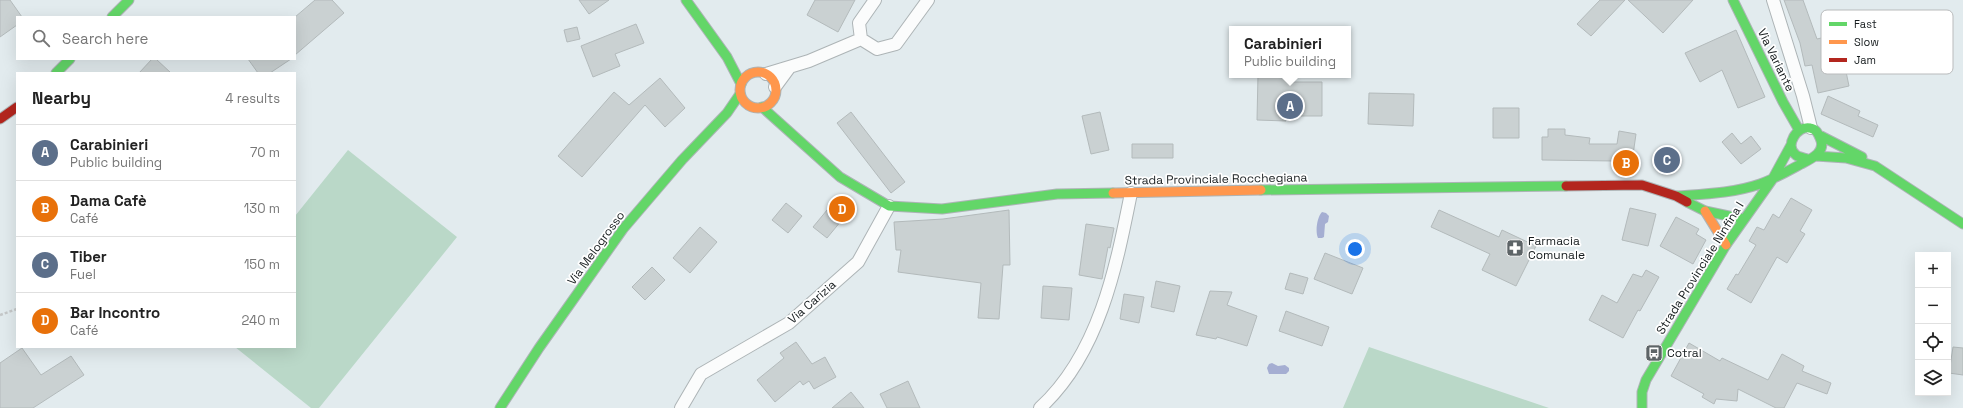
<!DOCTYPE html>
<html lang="en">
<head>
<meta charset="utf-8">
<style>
	:root { --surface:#fff; --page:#f2f2f2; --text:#222; --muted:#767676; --line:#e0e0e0; --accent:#ea580c }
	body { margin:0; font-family:"Space Grotesk",sans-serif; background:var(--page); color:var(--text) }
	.controls { position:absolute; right:12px; bottom:12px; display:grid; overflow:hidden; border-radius:0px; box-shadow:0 4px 16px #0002 }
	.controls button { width:36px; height:36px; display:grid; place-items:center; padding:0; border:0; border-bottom:1px solid var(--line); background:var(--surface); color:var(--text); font:20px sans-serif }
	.you { position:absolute; left:1355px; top:249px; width:14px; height:14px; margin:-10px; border:3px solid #fff; border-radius:50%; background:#1a73e8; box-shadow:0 0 0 6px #1a73e833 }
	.badge { display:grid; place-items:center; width:26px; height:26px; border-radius:50%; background:var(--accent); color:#fff; font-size:13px; font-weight:700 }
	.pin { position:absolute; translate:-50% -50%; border:2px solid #fff; box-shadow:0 1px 4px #0006 }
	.popup { position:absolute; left:1229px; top:26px; width:122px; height:52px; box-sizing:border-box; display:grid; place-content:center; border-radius:0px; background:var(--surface); filter:drop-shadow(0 1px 3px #0005); font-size:13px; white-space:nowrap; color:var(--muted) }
	.popup b { font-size:15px; color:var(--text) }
	.popup::after { content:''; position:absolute; left:50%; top:100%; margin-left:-8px; border:8px solid transparent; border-top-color:var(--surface) }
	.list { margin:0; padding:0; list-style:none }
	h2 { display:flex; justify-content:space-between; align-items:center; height:52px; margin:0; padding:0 16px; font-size:17px }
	h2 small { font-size:13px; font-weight:400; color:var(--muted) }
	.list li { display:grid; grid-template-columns:26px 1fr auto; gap:12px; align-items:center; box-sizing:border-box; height:56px; padding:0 16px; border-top:1px solid var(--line) }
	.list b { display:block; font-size:15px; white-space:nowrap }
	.list p { margin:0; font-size:13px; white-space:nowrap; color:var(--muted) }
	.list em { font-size:13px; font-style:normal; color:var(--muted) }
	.icon { flex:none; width:22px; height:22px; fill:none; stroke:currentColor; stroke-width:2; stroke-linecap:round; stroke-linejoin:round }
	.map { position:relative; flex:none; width:1963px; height:408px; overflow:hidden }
	.search { position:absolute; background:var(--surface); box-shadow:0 4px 16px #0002; left:16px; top:16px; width:280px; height:44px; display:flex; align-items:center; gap:10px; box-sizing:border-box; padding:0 14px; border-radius:0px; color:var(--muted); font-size:15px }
	.panel { position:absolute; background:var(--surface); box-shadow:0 4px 16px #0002; left:16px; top:72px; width:280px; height:276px; border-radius:0px }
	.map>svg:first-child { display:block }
	.green { fill:#bad8c8 }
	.water { fill:#a5aed2 }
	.building { fill:#cad1d2; stroke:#b3babb }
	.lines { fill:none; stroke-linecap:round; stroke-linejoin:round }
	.street-casing { stroke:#adb4b6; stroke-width:14 }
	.fast-casing { stroke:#adb4b6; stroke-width:11 }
	.slow-casing { stroke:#adb4b6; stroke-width:11 }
	.jam-casing { stroke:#adb4b6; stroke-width:11 }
	.path { stroke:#c5c8c9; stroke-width:2.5; stroke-dasharray:3 2; stroke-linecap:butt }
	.street { stroke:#fbfcfc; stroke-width:12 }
	.fast { stroke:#63d668; stroke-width:9 }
	.slow { stroke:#ff974d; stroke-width:9 }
	.jam { stroke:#b3261e; stroke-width:9 }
	.labels { text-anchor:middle; stroke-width:3.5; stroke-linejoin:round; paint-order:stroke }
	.street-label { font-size:12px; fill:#161c1e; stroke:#fff }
	.poi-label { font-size:12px; fill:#161c1e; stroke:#fff; text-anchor:start }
	.key { fill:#fff; stroke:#b9bbbc; stroke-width:1 }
	.key-label { font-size:11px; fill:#161c1e }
</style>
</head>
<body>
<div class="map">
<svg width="1963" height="408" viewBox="0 0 1963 408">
	<rect width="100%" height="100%" fill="#e2ebee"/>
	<path class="green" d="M348 150 457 237 319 408H311L235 347H295V216Z
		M1369 347 1549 408H1343Z"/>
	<path class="water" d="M1322 212 1326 213 1329 216 1328 222 1325 224 1324 237 1322 238H1318C1315 232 1317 217 1322 212Z
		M1272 363 1278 366 1285 365 1289 368V371L1286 374H1269L1267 368 1269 364Z"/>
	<path class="building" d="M0 0H10L22 17H17V25L0 37Z
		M315 0H332L344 13 295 55V17Z
		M579 0H609L589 14Z
		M815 0H855L838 32 807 15Z
		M1600 0H1625L1591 36 1577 24Z
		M1628 0H1693L1663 33Z
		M1784 0H1803L1817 39 1834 35 1840 63 1844 62 1849 86 1818 93 1812 65 1805 66 1800 43Z
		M636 24 644 43 615 54 620 66 593 77 581 46Z
		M577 27 580 39 567 42 564 30Z
		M1736 30 1765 97 1738 108 1722 70 1700 82 1685 53Z
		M152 59H156L171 73H139Z
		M248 59H291L270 73H258Z
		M1258 75H1287V82H1322V116H1286V121L1257 120Z
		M660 78 685 108 665 127 645 105 582 177 558 156 614 92 629 105Z
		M1369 93 1414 94 1413 126 1368 124Z
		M1828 96 1860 111 1858 116 1878 125 1873 137 1821 114Z
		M1493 108H1519V138H1493Z
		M851 112 905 182 891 193 837 123Z
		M1100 112 1109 150 1091 154 1082 116Z
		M1548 129H1565V135L1590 138 1589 144H1617L1619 131 1636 134 1631 169 1613 166 1614 161 1542 160V137H1548Z
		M1732 133 1741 144 1751 136 1761 149 1741 164 1722 142Z
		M1132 144H1173V158H1132Z
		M1658 151 1677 153 1675 170 1656 168Z
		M837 198 851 209 827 238 813 227Z
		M1791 198 1812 210 1800 231 1805 234 1787 263 1777 257 1751 303 1727 289 1736 274 1738 275 1756 245 1749 241 1757 227 1764 230 1773 214 1779 218Z
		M786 203 802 216 788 233 772 220Z
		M1630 208 1656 214 1648 246 1622 240Z
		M1009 210 1010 265H1003L999 319 978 318 981 283 898 272 901 250H896L894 222 943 219Z
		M1439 210 1499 237 1502 230 1536 246 1516 286 1482 270 1490 254 1431 227Z
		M1676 217 1699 229 1696 234 1706 240 1693 264 1660 246Z
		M1086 224 1114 228 1110 248 1108 247 1102 279 1079 275Z
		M700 227 717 242 690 273 673 258Z
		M1325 253 1363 268 1352 294 1314 279Z
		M652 267 665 280 645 300 632 287Z
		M1646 270 1659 277 1640 311 1638 310 1623 338 1589 320 1602 295 1617 303 1633 274 1642 277Z
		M1290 273 1308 278 1303 294 1285 289Z
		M1156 281 1180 286 1174 312 1151 307Z
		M1043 286 1072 288 1069 320 1041 318Z
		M1210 291 1232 292 1227 305 1257 316 1247 346 1217 337 1216 339 1196 335Z
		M1124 294 1144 297 1139 323 1120 319Z
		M1286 311 1329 327 1322 346 1279 331Z
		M796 342 812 364 825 357 836 377 814 389 809 381 803 385 800 381 775 402 757 380 784 358 780 353Z
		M1689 343 1720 361 1722 358 1768 380 1782 354 1804 366 1802 371 1831 383 1827 394 1797 383 1784 408H1776L1738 389 1737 401 1716 399 1714 404 1702 397 1704 394 1671 376Z
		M1953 347 1963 348V375L1949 373Z
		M22 348 41 375 71 356 84 375 33 408H0V363Z
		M908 381 920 408H887L880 394Z
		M851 392 864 408H832Z"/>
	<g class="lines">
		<defs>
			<path id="street" d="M875 0 859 23 861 39 877 49 896 44 928 0
				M1773 0 1803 96 1811 128
				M766 74 809 61 861 39
				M775 87 789 68
				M681 408 701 374 789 323 858 262 889 206
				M1040 408C1099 354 1116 268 1131 193"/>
			<path id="fast" d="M686 0 727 57 741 84
				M1733 0 1783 102 1799 130
				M112 17 129 0
				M56 73 70 59
				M762 107 840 177 889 206 942 209 1057 194 1113 193
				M1821 136 1862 157
				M1816 156 1846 158 1875 166 1963 224
				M1261 190 1566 186
				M1678 196C1705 194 1734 193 1760 184 1774 179 1788 171 1801 164 1811 159 1827 152 1820 138 1818 133 1816 129 1810 128 1797 125 1784 146 1796 155 1798 157 1804 158 1807 159
				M1687 202 1705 211 1743 219
				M500 408 539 348 623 229 682 160 727 113 740 94
				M1642 408V392L1646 380 1726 245 1772 180 1791 145"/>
			<path id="slow" d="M740 90a18 18 0 1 1 36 0a18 18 0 1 1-36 0Z
				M1113 193 1261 190
				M1705 211 1726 245"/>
			<path id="jam" d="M0 119 17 107
				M1566 186 1642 185 1676 196 1687 202"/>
		</defs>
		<use href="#street" class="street-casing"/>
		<use href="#fast" class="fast-casing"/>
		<use href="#slow" class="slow-casing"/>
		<use href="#jam" class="jam-casing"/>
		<path class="path" d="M0 315 17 309"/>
		<use href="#street" class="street"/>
		<use href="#fast" class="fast"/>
		<use href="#slow" class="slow"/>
		<use href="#jam" class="jam"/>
	</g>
	<defs>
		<symbol id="pharmacy-square" viewBox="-11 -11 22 22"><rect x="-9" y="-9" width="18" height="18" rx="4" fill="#5d6467" stroke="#fff"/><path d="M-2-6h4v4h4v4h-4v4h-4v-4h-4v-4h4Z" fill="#fff"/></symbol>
		<symbol id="bus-square" viewBox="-11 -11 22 22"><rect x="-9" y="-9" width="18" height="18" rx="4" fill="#5d6467" stroke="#fff"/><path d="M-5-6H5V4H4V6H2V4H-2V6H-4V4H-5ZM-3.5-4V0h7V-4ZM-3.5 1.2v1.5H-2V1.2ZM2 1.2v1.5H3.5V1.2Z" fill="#fff"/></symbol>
	</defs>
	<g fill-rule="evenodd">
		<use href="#pharmacy-square" x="1505" y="238" width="20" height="20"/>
		<use href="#bus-square" x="1644" y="343" width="20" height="20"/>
	</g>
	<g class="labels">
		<g class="street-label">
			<text transform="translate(1776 60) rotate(64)" y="4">Via Variante</text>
			<text transform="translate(1216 179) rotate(-1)" y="4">Strada Provinciale Rocchegiana</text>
			<text transform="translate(596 248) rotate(-54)" y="4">Via Melogrosso</text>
			<text transform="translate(1700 268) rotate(-58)" y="4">Strada Provinciale Ninfina I</text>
			<text transform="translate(812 302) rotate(-41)" y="4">Via Carizia</text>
		</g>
		<g class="poi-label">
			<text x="1528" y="245">Farmacia<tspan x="1528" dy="14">Comunale</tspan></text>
			<text x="1667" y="357">Cotral</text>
		</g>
	</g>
	<rect x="1821" y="10" width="132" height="64" rx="6" class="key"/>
	<rect x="1829" y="22" width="18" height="4" fill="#63d668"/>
	<rect x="1829" y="40" width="18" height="4" fill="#ff974d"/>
	<rect x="1829" y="58" width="18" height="4" fill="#b3261e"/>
	<g class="key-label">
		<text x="1854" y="28">Fast</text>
		<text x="1854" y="46">Slow</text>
		<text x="1854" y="64">Jam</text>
	</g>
</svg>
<div class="controls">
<button>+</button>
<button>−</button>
<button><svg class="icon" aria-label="locate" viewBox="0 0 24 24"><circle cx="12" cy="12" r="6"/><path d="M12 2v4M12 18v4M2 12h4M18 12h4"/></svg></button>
<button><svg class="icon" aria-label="layers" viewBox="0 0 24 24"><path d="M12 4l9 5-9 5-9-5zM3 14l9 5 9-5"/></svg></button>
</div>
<div class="you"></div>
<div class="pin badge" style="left:1290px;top:106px;background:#5c6f8a">A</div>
<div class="popup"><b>Carabinieri</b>Public building</div>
<div class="pin badge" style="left:1626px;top:163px;background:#e8710a">B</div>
<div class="pin badge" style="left:1667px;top:160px;background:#5c6f8a">C</div>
<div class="pin badge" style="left:842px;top:209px;background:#e8710a">D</div>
<div class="search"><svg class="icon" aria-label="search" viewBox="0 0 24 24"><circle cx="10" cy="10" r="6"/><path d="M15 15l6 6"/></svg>Search here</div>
<section class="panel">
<h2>Nearby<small>4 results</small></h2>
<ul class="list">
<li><span class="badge" style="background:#5c6f8a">A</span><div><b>Carabinieri</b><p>Public building</p></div><em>70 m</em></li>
<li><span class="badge" style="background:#e8710a">B</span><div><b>Dama Cafè</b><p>Café</p></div><em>130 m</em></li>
<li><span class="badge" style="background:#5c6f8a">C</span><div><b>Tiber</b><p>Fuel</p></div><em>150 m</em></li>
<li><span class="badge" style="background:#e8710a">D</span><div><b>Bar Incontro</b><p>Café</p></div><em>240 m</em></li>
</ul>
</section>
</div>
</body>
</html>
